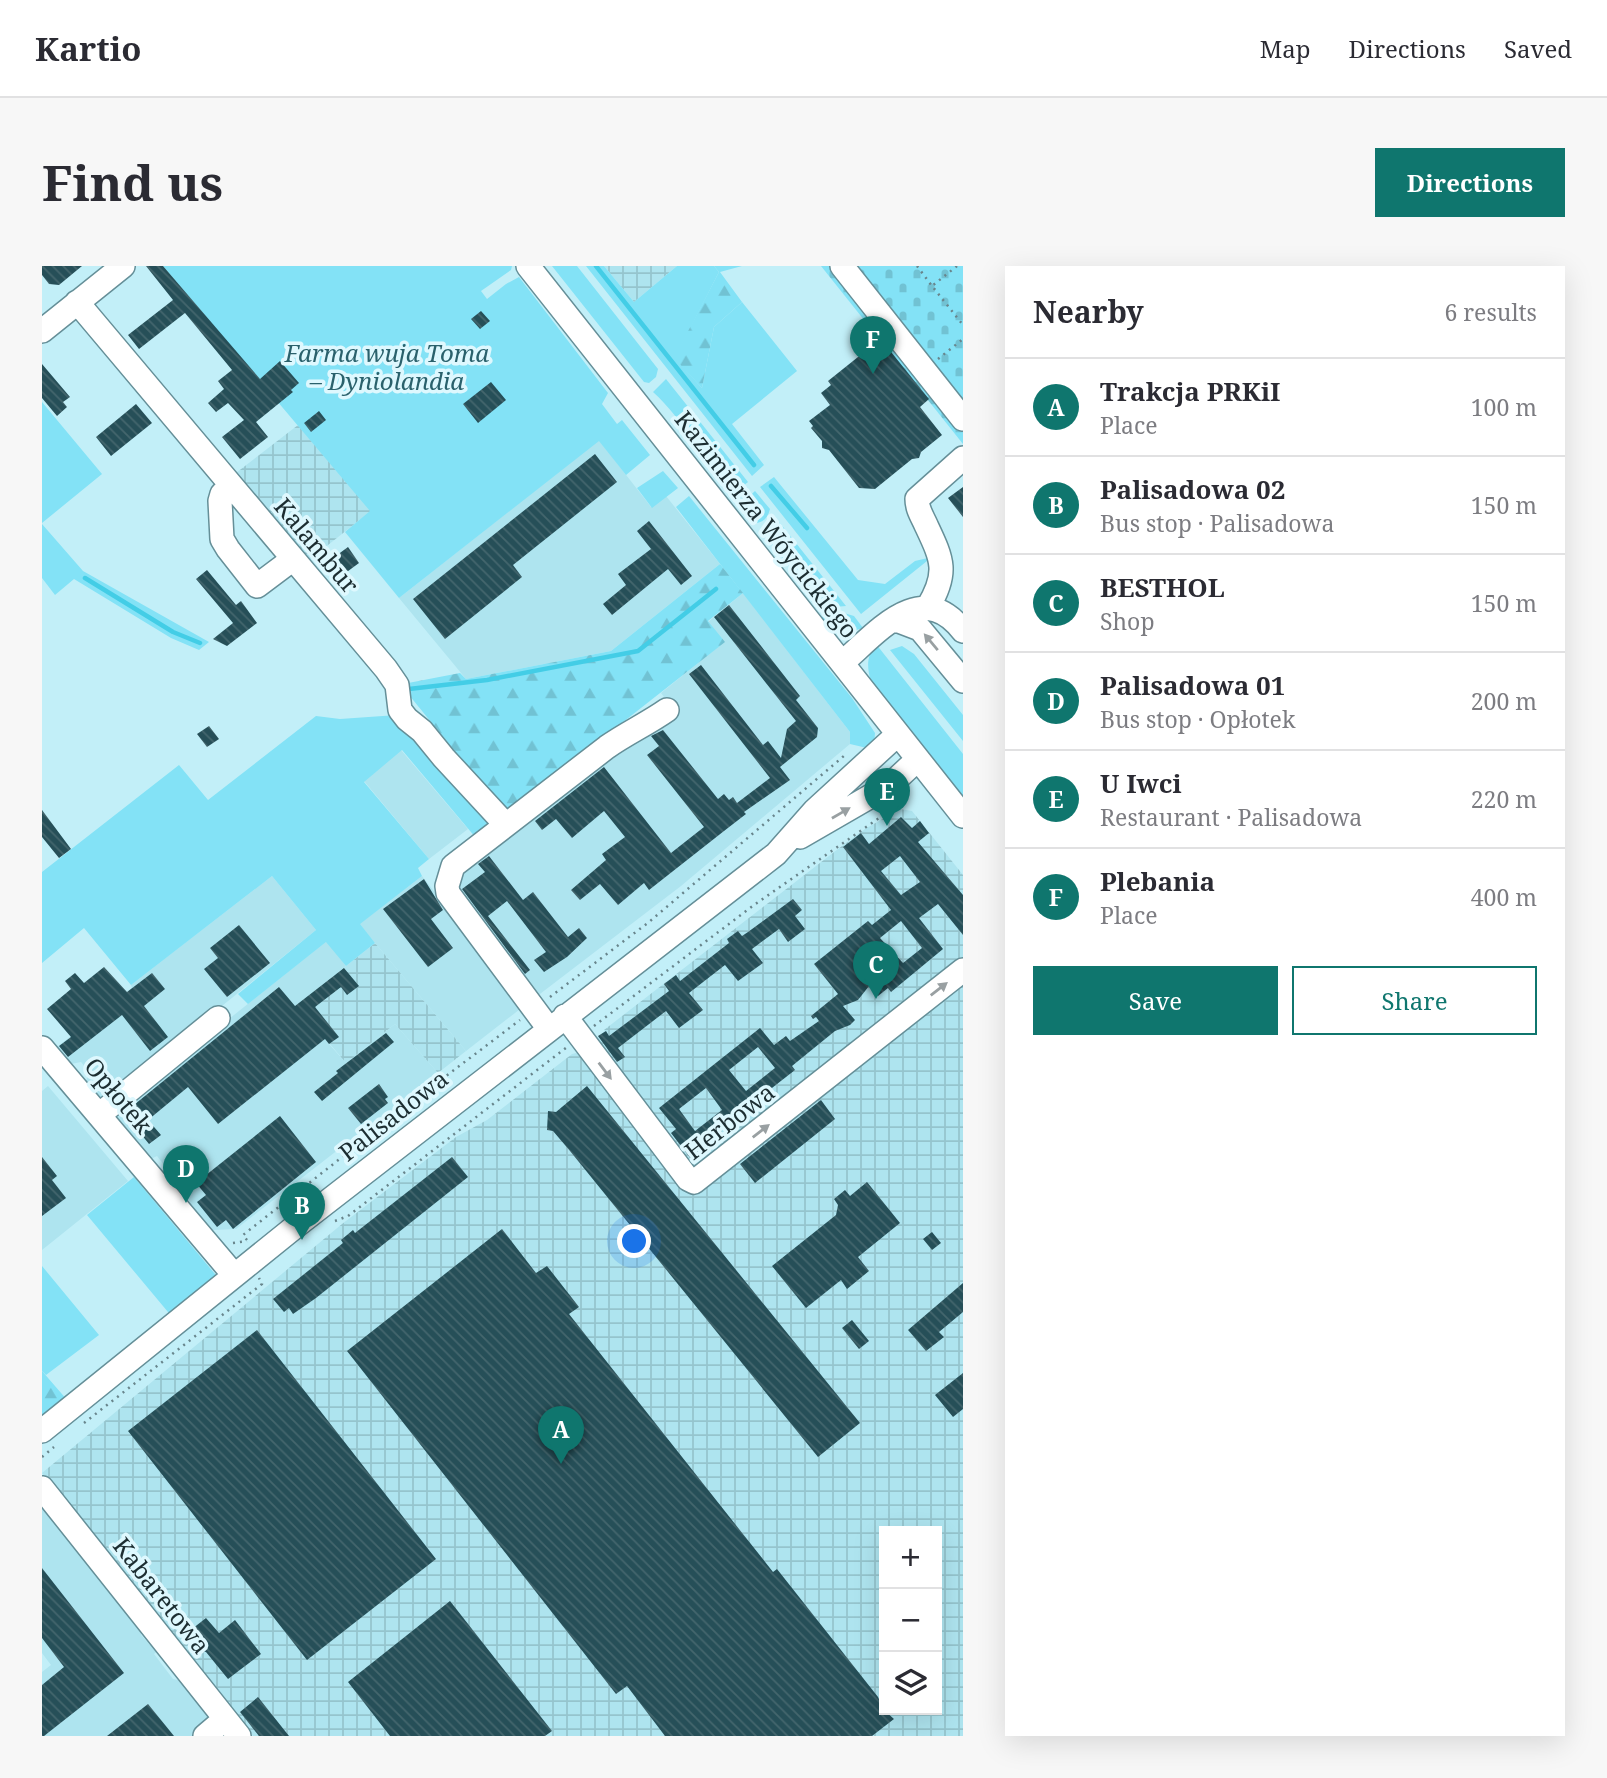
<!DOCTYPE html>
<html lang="en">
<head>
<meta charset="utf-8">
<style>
	:root { --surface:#fff; --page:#f7f7f7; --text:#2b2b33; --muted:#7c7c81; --line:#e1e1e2; --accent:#0f766e }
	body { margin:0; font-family:"Noto Serif",serif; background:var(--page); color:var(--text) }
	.controls { position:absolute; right:21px; bottom:21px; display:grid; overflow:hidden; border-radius:0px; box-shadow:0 7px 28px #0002 }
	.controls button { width:63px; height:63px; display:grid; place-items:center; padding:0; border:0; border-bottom:2px solid var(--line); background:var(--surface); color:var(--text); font:35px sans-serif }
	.you { position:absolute; left:593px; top:976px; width:24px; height:24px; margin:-18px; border:5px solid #fff; border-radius:50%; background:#1a73e8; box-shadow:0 0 0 10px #1a73e833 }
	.badge { display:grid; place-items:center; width:46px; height:46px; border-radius:50%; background:var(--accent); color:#fff; font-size:23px; font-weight:700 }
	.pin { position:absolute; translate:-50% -58px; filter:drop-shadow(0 2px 4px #0008) }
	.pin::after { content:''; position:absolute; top:37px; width:24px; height:21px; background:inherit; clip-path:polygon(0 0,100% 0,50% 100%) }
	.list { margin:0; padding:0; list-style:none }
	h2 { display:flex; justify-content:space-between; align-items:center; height:91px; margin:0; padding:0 28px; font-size:30px }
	h2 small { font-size:23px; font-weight:400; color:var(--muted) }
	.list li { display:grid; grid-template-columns:46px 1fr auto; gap:21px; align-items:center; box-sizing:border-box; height:98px; padding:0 28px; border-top:2px solid var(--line) }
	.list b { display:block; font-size:26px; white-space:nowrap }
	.list p { margin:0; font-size:23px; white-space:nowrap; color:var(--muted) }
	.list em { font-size:23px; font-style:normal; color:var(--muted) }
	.actions { display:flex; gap:14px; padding:21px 28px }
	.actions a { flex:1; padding:16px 0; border:2px solid var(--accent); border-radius:0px; text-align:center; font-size:24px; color:var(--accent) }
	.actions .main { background:var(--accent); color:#fff }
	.icon { flex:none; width:38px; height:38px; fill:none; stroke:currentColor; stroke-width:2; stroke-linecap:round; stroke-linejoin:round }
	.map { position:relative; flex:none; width:921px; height:1470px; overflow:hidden; border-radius:0px }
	header { display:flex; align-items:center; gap:42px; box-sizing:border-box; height:98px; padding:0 35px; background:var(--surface); border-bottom:2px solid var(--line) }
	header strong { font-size:33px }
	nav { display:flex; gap:38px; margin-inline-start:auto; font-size:24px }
	.intro { display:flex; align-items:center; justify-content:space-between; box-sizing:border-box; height:168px; padding:0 42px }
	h1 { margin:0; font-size:49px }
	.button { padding:18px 32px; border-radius:0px; background:var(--accent); color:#fff; font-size:24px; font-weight:700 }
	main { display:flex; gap:42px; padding:0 42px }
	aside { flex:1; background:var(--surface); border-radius:0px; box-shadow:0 7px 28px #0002 }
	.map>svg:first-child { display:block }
	.built { fill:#aee4ef }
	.industrial { fill:url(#industrial-grid); fill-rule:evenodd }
	.green { fill:#83e2f6 }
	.forest { fill:url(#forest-firs) }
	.cemetery { fill:url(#cemetery-stones) }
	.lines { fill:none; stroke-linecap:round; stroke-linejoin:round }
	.stream { stroke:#43cde6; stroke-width:4.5 }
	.building { fill:url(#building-back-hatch); fill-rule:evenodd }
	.minor-casing { stroke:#658f98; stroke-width:26 }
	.path { stroke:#68858c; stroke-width:2.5; stroke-dasharray:2 5; stroke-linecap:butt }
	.minor { stroke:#fff; stroke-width:23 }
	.oneway { fill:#99a0a2 }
	.labels { text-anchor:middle; stroke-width:7; stroke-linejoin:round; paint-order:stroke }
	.park-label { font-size:24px; font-style:italic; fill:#2a616c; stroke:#def8fe }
	.street-label { font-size:24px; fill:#1c2d31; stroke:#def8fe }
</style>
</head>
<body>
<header>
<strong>Kartio</strong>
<nav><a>Map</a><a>Directions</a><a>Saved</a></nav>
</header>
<div class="intro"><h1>Find us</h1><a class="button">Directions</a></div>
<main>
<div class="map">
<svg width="921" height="1470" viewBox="0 0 921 1470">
	<defs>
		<pattern id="industrial-grid" width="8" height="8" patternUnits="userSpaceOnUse" patternTransform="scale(1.75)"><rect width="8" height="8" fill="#aee4ef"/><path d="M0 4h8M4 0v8" fill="none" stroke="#95c4cd"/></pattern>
		<pattern id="forest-firs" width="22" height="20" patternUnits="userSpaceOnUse" patternTransform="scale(1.75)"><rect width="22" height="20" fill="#83e2f6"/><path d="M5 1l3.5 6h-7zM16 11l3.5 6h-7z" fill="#71c2d3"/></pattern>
		<pattern id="cemetery-stones" width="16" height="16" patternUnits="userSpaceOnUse" patternTransform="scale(1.75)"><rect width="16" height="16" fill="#83e2f6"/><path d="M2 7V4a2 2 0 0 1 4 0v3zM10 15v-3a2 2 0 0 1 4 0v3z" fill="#71c2d3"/></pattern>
		<pattern id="building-back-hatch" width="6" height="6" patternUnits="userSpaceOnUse" patternTransform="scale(1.75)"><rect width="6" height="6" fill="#264f58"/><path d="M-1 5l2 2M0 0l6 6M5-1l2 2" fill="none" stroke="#44666d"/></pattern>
	</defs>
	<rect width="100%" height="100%" fill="#c2eff8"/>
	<path class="built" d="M557 174 609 241 624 230 678 298 569 385 424 413 357 332Z
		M701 327 808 466V478L639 620 494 731 411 615 412 609 633 445 619 427 682 376 666 356Z
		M359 484 426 563 387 593 322 515Z
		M230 610 274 664 61 836 44 815 47 806 39 796 29 798 15 781 90 722 89 719 121 694Z
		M380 610 482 740 424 785 317 658Z
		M285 675 304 700 255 739 287 778 304 797 353 758 396 807 356 837 342 858 328 859 194 963 171 964 123 910 126 904 115 890 109 893 70 846Z
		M6 820 86 915 0 984V825Z
		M0 1235 100 1360 99 1369 108 1379 113 1375 119 1382 112 1388 131 1413 148 1417 169 1442V1455L150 1470H0V1406L9 1399 0 1387Z"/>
	<path class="industrial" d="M562 0H635L592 36Z
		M256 159 329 245 262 298 190 210Z
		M858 543 870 545 921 609V1470H211L0 1207 300 958 414 871 445 854 530 788 538 786 563 765 562 764 796 583 823 563ZM842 1265H895V1444H842Z
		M333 677 424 785 396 807 353 758 304 797 255 739Z"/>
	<path class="green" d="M121 0H470L469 4 439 25 445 33 464 18 477 11 566 127 560 138 575 158 580 154 608 189 584 209 557 175 357 332 303 266 328 245Z
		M510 0H535L616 103 614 111 607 117 602 116Z
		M544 0H562L592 36 635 0H672L677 6 633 92 660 122 672 61 700 36 755 105 690 158 722 199 710 210Z
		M624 113 706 216 690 229C663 196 643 155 611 126Z
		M0 136 60 208 0 257Z
		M621 205 636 222 610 242 595 222Z
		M732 211 816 314 843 318 873 295 890 291 819 348 718 221Z
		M713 225 728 243C726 252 721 257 712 257L698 239Z
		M647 230 810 432 833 467 832 479 825 482 808 478V466L634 241Z
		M731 255 738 257 804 340 780 342 722 269V262Z
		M0 258 41 305 167 376 157 384 129 372 32 313 13 329 0 312Z
		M802 347 812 350 821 362C804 368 791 365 779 352L782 349Z
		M834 378 921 488V533L829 416C825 402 824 390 834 378Z
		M860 380 872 388 921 449V475L848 384Z
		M355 449 454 553 434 572 360 484 322 516 387 593 376 602 380 610 318 658 333 677 304 700 284 676 206 738 196 728 274 664 230 610 89 719 42 662 0 697V606L137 499 166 534 274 450 298 453Z
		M92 911 173 1008V1012L131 1052 45 949Z
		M0 1000 57 1069 4 1109 0 1105Z"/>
	<path class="forest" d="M672 0H700L678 6 700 36 672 61 660 122 632 92 677 6Z
		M678 298 701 327 666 355 683 376 464 548 367 429 361 418 418 407 424 413 569 385Z
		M0 1105 26 1135 0 1156Z"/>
	<path class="cemetery" d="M779 0H921V178Z"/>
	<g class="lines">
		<path class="stream" d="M554 0 712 199
			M729 220 765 262
			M43 312 131 366 158 377
			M367 423 445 414 596 385 674 323"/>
	</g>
	<path class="building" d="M0 0H40L17 19 7 18 0 9Z
		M104 0H121L218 113 238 95 257 117 249 124 251 126 214 156 226 171 198 193 180 171 202 154 186 137 174 146 166 137 182 123 176 115 190 104 143 47 97 83 86 69 131 34Z
		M439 45 448 55 438 63 429 53Z
		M841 76 887 133 878 141 900 169 879 186 877 192 870 193 833 223 817 222 787 184 780 182V175L769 162 771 160 767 155 788 139 779 127 789 119 786 115 821 87 824 90Z
		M0 98 28 131 21 136 25 141 15 150 0 132Z
		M449 116 464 134 436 157 421 138Z
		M94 138 110 157 69 190 54 171Z
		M277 145 284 154 269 166 262 157Z
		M553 188 575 216 471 299 480 311 403 373 371 333Z
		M921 221V251L906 232Z
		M607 255 650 310 639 319 626 303 570 349 561 338 584 319 576 308 609 283 595 265Z
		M306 281 317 297 298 311 287 295Z
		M165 304 194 339 199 335 215 357 185 380 171 373 191 357 154 313Z
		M687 339 758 430 754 434 776 462 775 471 738 501 748 514 702 546 704 548 682 565 607 624 602 617 576 639 558 618 538 634 529 624 564 594 560 588 583 571 562 545 530 572 514 553 500 564 493 555 562 501 629 587 662 561 605 489 617 480 609 470 621 464 676 533 682 528 687 534 691 531 695 537 728 512 647 408 659 399 721 479 726 475 739 492 745 463 754 455 672 351Z
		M167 460 177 473 165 481 155 468Z
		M0 544 29 583 17 592 0 571Z
		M859 551 870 562 878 555 887 567 876 576 921 629V669L896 638 877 652 901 683 849 726 846 722 836 730 827 720 816 734 801 740 813 754 808 759 793 765 761 791 750 800 753 804 653 882 660 891 652 897 629 867 634 863 617 842 718 762 732 779 744 770 748 775 777 755 774 751 771 753 769 750 796 728 772 698 826 655 830 659 849 644 801 581 819 567 827 578ZM858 590 878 616 859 629 839 605ZM859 655 880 682 861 697 838 672ZM716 781 733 802 704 825 687 804ZM664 822 680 844 653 865 637 843Z
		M447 590 481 634 491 626 526 671 537 662 545 672 525 691 502 706 492 694 504 686 465 635 446 650 488 704 483 708 420 623 443 606 436 598Z
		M382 613 401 644 389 653 411 682 386 701 341 643Z
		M751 633 760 644 753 650 763 663 746 676 737 663 710 683 721 697 696 715 683 699 647 727 661 744 637 762 624 745 576 782 583 791 575 796 556 770 564 765 567 770 627 725 622 718 634 709 638 715 687 677 685 673 696 665 700 670 706 666Z
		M197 659 228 697 185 731 162 703 176 692 168 682Z
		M62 701 85 726 110 707 123 723 102 740 126 771 108 785 80 749 26 791 17 780 29 771 5 743 29 723 23 715 33 707 42 717Z
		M302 702 317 720 305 729 299 721 273 741 297 771 287 778 283 773 176 858 146 821 106 854 119 869 107 878 82 847 237 721 253 740Z
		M344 767 352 776 280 835 272 826 296 807 294 805Z
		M337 818 346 831 343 833 346 837 319 858 306 842Z
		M545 820 818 1157 776 1191 528 885 511 865 505 864 506 845 514 846Z
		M779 834 793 853 713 917 698 898Z
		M238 850 274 896 191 963 184 954 175 961 155 936 164 929 154 917Z
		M0 891 15 910 10 914 24 932 0 950Z
		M410 891 426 911 274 1032 251 1048 247 1042 242 1046 231 1033 301 977 299 974 311 964 313 967Z
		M825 916 858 957 816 991 827 1005 805 1023 799 1014 764 1042 730 1000 794 949 796 939 792 933 803 924 808 930Z
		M460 963 494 1007 505 1000 537 1041 527 1048 731 1306 735 1303 836 1431 842 1444 852 1453 830 1470H623L585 1420 574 1428 305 1085Z
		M890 966 899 977 890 984 881 973Z
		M921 1017V1046L897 1066 902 1071 884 1085 866 1064Z
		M810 1054 827 1075 817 1083 800 1062Z
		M215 1064 394 1293 265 1394 86 1165Z
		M921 1107V1143L911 1151 893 1129Z
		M0 1302 82 1407 2 1470H0V1419L22 1401 0 1372Z
		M408 1335 510 1465 503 1470H348L306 1416Z
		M164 1352 177 1367 193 1354 219 1388 186 1413 164 1386 153 1383 147 1375 155 1369 150 1363Z
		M216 1431 247 1470H217L198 1446Z
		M106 1438 132 1470H65Z"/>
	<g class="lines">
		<defs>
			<path id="minor" d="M486 0 921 550
				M800 0 921 153
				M35 36 344 403 355 419 358 444 365 453 380 465 402 492 464 559
				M0 65 81 0
				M189 220 180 228 178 235 180 273 186 283 215 320 251 293
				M886 341C907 306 900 293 884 259 880 250 875 243 875 233L921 192
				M849 355H857L878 363 921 415
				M800 397C835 367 879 311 921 365
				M758 571 848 519 876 493
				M523 750 646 913 652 916 921 704
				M507 763 406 627 405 620 411 600 565 481C585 467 605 458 625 444
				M0 782 192 1009
				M57 849 176 752
				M0 1165 254 960 734 588 772 545 856 468
				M0 1222 197 1470
				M163 1470 183 1453"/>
		</defs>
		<use href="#minor" class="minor-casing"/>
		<path class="path" d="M875 0 890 20
			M915 0 890 20 921 59
			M896 93 921 73
			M508 731 607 656 803 489
			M552 760 712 639 860 536
			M293 955 306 950 525 781
			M205 974 201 969 332 866 349 857 358 845 478 754
			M191 977 205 975
			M42 1157 220 1018 217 1012
			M0 1191 12 1181"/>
		<use href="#minor" class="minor"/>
	</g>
	<defs><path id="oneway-solid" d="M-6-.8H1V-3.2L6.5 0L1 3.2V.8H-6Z" transform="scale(1.75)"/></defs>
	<g class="oneway">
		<use href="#oneway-solid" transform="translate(889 376) rotate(-130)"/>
		<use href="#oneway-solid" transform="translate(799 547) rotate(-30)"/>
		<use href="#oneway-solid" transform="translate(897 723) rotate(-38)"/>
		<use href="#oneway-solid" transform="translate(563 805) rotate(53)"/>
		<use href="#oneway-solid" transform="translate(719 865) rotate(-38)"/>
	</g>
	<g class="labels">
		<g class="park-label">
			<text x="345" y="96">Farma wuja Toma<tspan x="345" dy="28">– Dyniolandia</tspan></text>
		</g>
		<g class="street-label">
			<text transform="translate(724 259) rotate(52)" y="8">Kazimierza Wóycickiego</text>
			<text transform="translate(274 280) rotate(50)" y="8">Kalambur</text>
			<text transform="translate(76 830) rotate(50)" y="8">Opłotek</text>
			<text transform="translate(352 850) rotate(-38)" y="8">Palisadowa</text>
			<text transform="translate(688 856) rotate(-38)" y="8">Herbowa</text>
			<text transform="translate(119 1330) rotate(52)" y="8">Kabaretowa</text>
		</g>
	</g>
</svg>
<div class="controls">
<button>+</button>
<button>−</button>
<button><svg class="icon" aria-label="layers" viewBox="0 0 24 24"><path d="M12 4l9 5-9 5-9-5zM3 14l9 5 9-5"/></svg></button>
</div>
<div class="you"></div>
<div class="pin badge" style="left:519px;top:1198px">A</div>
<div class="pin badge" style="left:260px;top:974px">B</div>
<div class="pin badge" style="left:834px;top:733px">C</div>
<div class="pin badge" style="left:144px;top:937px">D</div>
<div class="pin badge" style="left:845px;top:560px">E</div>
<div class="pin badge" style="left:831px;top:108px">F</div>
</div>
<aside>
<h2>Nearby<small>6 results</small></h2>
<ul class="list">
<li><span class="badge">A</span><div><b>Trakcja PRKiI</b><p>Place</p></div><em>100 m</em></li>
<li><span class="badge">B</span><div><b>Palisadowa 02</b><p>Bus stop · Palisadowa</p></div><em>150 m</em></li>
<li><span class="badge">C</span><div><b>BESTHOL</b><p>Shop</p></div><em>150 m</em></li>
<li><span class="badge">D</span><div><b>Palisadowa 01</b><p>Bus stop · Opłotek</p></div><em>200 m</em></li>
<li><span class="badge">E</span><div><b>U Iwci</b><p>Restaurant · Palisadowa</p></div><em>220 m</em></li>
<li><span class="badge">F</span><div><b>Plebania</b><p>Place</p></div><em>400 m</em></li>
</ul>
<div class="actions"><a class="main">Save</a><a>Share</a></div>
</aside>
</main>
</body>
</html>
